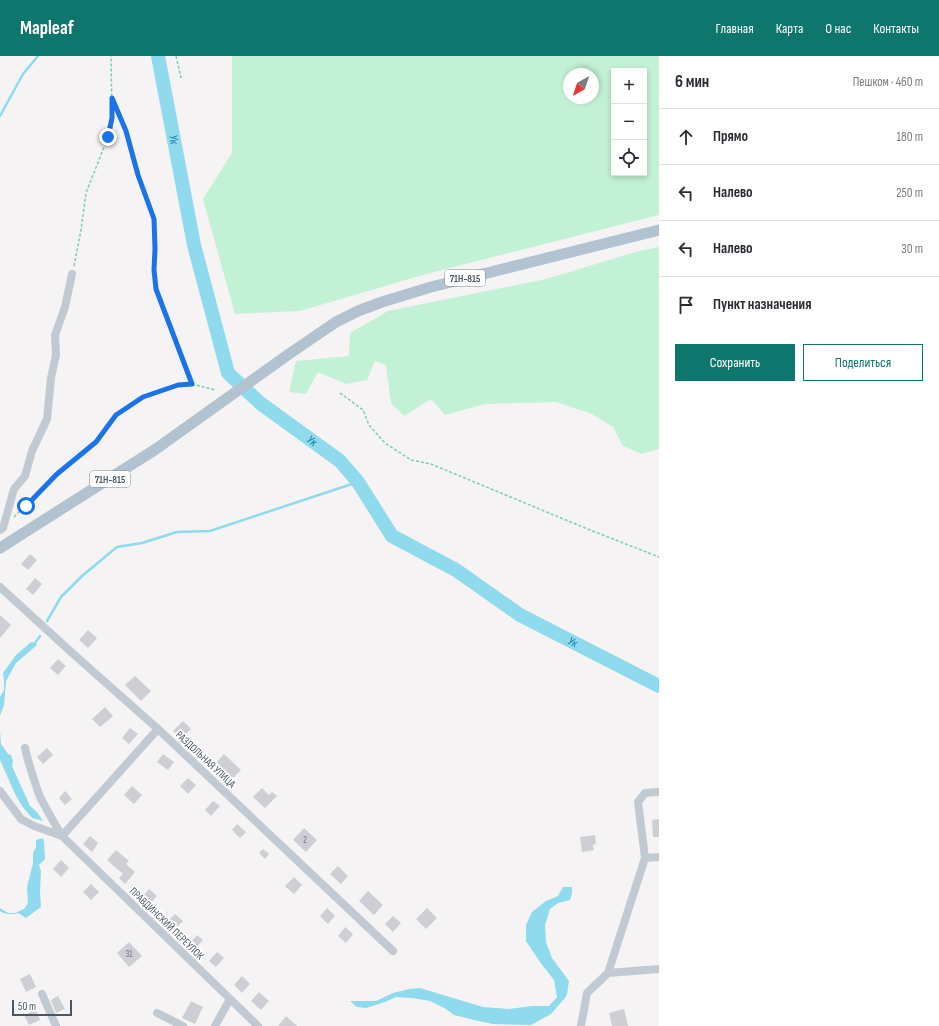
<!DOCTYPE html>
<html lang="ru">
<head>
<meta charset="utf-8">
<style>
	:root { --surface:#fff; --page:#f7f7f7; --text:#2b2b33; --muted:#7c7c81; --line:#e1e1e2; --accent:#0f766e }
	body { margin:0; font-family:"Sofia Sans Condensed",sans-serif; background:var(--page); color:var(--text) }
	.controls { position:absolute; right:12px; top:12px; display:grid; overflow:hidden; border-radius:0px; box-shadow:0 2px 6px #0003 }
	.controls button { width:36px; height:36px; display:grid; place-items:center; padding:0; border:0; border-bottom:1px solid var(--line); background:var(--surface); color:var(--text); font:20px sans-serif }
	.compass { position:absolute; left:563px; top:12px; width:36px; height:36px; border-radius:50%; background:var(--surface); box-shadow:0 2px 6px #0003; rotate:220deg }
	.scale { position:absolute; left:12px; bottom:10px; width:60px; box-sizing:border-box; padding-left:4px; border:2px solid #4a5661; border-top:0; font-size:11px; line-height:14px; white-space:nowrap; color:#4a5661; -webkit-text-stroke:3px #fff; paint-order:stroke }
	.stop { position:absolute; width:12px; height:12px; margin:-9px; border:3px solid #1a73e8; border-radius:50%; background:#fff }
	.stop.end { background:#1a73e8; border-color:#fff; box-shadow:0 1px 4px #0008 }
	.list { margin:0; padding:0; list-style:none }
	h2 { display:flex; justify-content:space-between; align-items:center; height:52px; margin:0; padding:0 16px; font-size:17px }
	h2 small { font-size:13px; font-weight:400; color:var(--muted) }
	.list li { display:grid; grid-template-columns:26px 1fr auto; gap:12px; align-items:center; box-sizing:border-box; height:56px; padding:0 16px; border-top:1px solid var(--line) }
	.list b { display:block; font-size:15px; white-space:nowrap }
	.list em { font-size:13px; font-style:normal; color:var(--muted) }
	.actions { display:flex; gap:8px; padding:12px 16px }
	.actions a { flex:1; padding:9px 0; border:1px solid var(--accent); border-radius:0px; text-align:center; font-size:14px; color:var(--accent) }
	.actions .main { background:var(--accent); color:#fff }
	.icon { flex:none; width:22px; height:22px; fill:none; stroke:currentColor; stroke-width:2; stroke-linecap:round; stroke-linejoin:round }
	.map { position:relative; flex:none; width:659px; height:970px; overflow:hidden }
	header { display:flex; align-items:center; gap:24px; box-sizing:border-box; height:56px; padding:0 20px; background:var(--accent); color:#fff }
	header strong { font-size:19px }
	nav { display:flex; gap:22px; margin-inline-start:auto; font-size:14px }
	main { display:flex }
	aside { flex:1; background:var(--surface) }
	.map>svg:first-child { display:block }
	.green { fill:#c3f1d5; fill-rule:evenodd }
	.water { fill:#90daee }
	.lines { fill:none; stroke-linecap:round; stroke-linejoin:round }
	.stream { stroke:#90daee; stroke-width:2.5 }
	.river { stroke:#90daee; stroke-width:14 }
	.building { fill:#cdcfd5 }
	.path { stroke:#7ad0a6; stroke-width:1.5; stroke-dasharray:3 2; stroke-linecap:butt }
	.minor { stroke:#c1cad2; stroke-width:8 }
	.major { stroke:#b3c2d1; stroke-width:11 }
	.route { stroke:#1a73e8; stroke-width:5 }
	.labels { text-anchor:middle; stroke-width:3.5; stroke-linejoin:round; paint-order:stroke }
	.number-label { font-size:9px; fill:#6b747e }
	.shield { fill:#fff; stroke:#808990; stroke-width:1 }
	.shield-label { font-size:10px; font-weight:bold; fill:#4a5661 }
	.street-label { font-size:11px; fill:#4a5661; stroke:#fff }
	.water-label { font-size:12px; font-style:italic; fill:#0c7c9b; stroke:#fff }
</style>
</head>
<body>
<header>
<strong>Mapleaf</strong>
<nav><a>Главная</a><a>Карта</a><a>О нас</a><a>Контакты</a></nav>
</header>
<main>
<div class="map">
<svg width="659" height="970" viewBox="0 0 659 970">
	<rect width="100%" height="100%" fill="#f5f3f3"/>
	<path class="green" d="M232 0H659V159L426 218 300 255 235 258 203 143 232 97ZM614 15H644V117H614ZM569 18H593V42H569Z
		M659 191V393L642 398 623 390 613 371 590 357 556 346 485 348 445 359 431 343 404 360 391 347 386 309 375 305 367 324 346 328 318 316 306 338 289 336 296 305 349 300 350 277 388 255 546 223 639 195Z"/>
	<path class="water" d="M31 586 35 587 37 589 16 607 6 625 4 649 0 660V641L4 634V625L3 617 16 599Z
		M0 675 1 688 8 698 11 699 13 705 12 710 30 750 37 756 43 765 32 762 22 750 15 738 0 704Z
		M43 782 44 786 45 803 39 809 41 815 40 836 41 851 26 862 18 857C12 859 6 859 0 855V852L8 857H15L24 853 28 847 27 831 33 807V797L36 791V784Z
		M563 831H572V837L570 844 558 847 550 853 545 869 546 886 552 902 569 925 567 938 565 942 551 958 531 969 493 968 474 964 454 959 446 953 430 945 412 942 396 941 385 946 366 952 357 951 350 945H376L393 937 409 933 420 932 483 951 509 953 532 950H549L557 941 554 924 540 906 526 885V869L532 856 546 845 558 840Z"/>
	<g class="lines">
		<path class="stream" d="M0 60 23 18 38 0
			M47 565 61 541 82 520 117 491 142 487 177 476 210 475 358 426
			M35 587 40 580"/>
		<path class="river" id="s1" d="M158 0 194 189 228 317 260 347 340 405 358 426 392 480 456 514 520 559 659 630"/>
	</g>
	<path class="building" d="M30 498 37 504 28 514 21 508Z
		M35 522 42 528 33 539 26 533Z
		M0 559 11 569 0 582Z
		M88 574 97 582 88 592 79 584Z
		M58 603 66 610 58 619 50 612Z
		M135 620 151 635 141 645 125 629Z
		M105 651 113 660 100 671 92 663Z
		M183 665 191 673 181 683 173 675Z
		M130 672 138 678 129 688 122 682Z
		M47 692 53 699 43 708 37 701Z
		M163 698 174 706 168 714 157 706Z
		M224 698 241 714 231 724 214 709Z
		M188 722 196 729 188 738 180 730Z
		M132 730 142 739 134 748 124 739Z
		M262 732 269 739 272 736 277 740 265 752 253 741Z
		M65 735 72 743 65 749 59 742Z
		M213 745 220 750 211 760 205 754Z
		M659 763V781H653L652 764Z
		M237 768 246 776 240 782 232 774Z
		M304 772 317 784 306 796 293 784Z
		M595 779 596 788 593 789 594 794 582 796 580 781Z
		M90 780 98 787 92 796 83 788Z
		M263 793 269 798 265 803 259 797Z
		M116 794 129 805 126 808 135 816 125 828 119 822 123 818 107 804Z
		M61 804 69 812 61 821 53 813Z
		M338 810 348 820 341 828 330 818Z
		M294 821 302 829 294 838 285 830Z
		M91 828 99 836 91 844 83 836Z
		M149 833 157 840 149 849 141 842Z
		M368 835 383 849 374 859 359 845Z
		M327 852 335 860 328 868 320 860Z
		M427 852 437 862 426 873 416 863Z
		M175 858 183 865 175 873 167 866Z
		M393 860 401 867 393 876 385 868Z
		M345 871 353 878 346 887 338 880Z
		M197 879 203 884 195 893 189 888Z
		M129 886 142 900 129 911 117 897Z
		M217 896 224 902 216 911 209 905Z
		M30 918 36 931 26 936 20 923Z
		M242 920 250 928 242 937 234 929Z
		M259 936 269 945 261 954 251 945Z
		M58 940 65 953 56 957 51 944Z
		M191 945 203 951 195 968 182 962Z
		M624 953 628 970H612L609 957Z
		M36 954 40 964 29 969 24 959Z
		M286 960 297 970H278Z"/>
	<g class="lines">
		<path class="path" d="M176 0 181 22
			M112 42 126 75 138 119 154 163 155 193 154 214 156 233 192 328 215 334
			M74 210 81 174 86 137 108 81 112 62 111 0
			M340 337 363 354 369 369 385 387 411 404 431 408 590 474 659 501
			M14 461 57 418 96 386 116 359 143 341 178 329 192 328"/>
		<path class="minor" d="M0 474 3 472 14 433 25 420 32 395 47 363 51 322 56 299 55 279 65 251 72 218
			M0 531 70 595 158 673 393 895
			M158 673 62 780 258 970
			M25 692C29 709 34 725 40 741 47 754 54 767 62 780
			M0 735 21 763 34 770 62 780
			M645 802 659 801
			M608 917 659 913
			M42 938 56 970
			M157 957 183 970
			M215 970 230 943
			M581 970 587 937 608 917 645 802 638 746 645 737 659 736"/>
		<path class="major" d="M0 492 156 393 289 298 336 266 358 255 382 246 431 231 659 174"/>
	</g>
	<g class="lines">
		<path class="route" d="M26 450 57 418 96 386 116 359 143 341 178 329 192 328 156 233 154 214 155 193 154 163 138 119 126 75 112 42V62L108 81"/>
	</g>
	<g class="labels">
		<g class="number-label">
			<text x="305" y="787">2</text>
			<text x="129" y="901">31</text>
		</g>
		<g class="shield">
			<rect x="445" y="214" width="40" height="16" rx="3"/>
			<rect x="90" y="415" width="40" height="16" rx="3"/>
		</g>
		<g class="shield-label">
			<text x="465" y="226">71Н-815</text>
			<text x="110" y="427">71Н-815</text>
		</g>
		<g class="street-label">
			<text transform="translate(206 703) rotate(43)" y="4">РАЗДОЛЬНАЯ УЛИЦА</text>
			<text transform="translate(167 867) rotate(44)" y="4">ПРАВДИНСКИЙ ПЕРЕУЛОК</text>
		</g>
		<g class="water-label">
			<text dy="4" stroke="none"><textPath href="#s1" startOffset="85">Ук</textPath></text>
			<text dy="4" stroke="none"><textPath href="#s1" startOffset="433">Ук</textPath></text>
			<text dy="4" stroke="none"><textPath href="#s1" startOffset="769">Ук</textPath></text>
		</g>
	</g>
</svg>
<div class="controls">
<button>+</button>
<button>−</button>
<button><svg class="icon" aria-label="locate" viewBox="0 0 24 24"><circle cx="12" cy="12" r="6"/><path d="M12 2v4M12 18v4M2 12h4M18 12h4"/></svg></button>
</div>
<svg class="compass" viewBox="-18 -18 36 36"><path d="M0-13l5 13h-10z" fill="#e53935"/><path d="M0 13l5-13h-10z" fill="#7c7c81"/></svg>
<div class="scale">50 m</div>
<div class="stop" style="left:26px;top:450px"></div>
<div class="stop end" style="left:108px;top:81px"></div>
</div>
<aside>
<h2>6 мин<small>Пешком · 460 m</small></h2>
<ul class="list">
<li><svg class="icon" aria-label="ahead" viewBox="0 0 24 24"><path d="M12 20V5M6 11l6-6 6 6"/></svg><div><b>Прямо</b></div><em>180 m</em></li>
<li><svg class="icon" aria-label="left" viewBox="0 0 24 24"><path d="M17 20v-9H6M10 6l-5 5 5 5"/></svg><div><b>Налево</b></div><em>250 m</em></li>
<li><svg class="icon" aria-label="left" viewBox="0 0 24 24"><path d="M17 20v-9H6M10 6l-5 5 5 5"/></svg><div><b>Налево</b></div><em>30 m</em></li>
<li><svg class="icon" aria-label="arrive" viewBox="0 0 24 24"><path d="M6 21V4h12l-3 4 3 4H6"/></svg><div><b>Пункт назначения</b></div></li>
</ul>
<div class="actions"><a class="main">Сохранить</a><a>Поделиться</a></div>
</aside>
</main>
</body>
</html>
